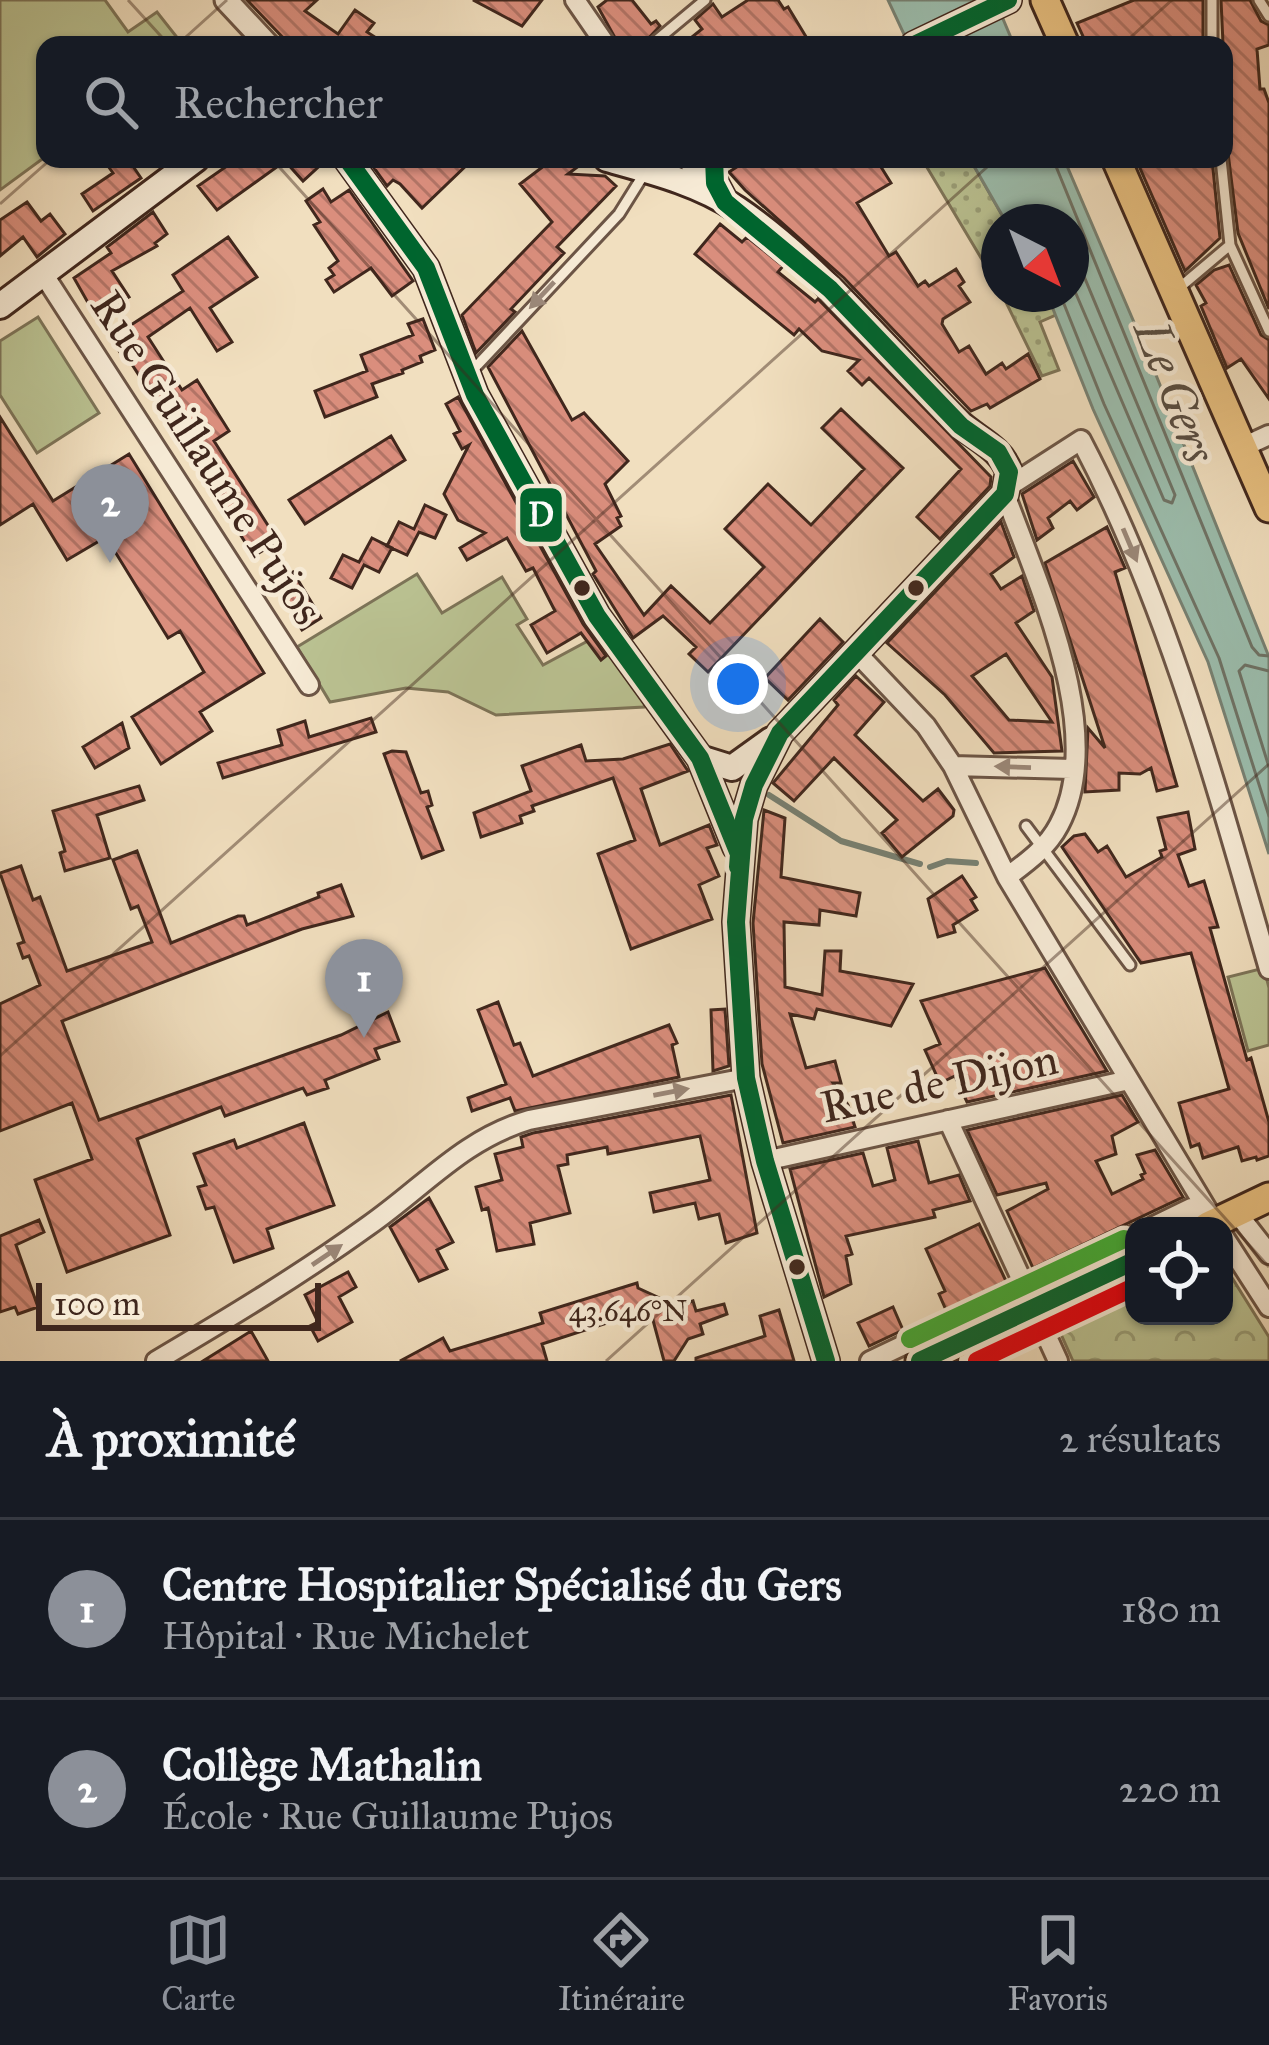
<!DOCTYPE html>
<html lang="fr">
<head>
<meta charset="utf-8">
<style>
	:root { --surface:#171b24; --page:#242831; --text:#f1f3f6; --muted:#9ea1a6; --line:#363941; --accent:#8c9099 }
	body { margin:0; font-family:"IM FELL Great Primer",serif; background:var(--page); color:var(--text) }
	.controls { position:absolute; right:36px; bottom:36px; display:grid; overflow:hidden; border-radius:24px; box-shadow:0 3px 9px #0004 }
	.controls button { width:108px; height:108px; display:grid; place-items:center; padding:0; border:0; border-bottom:3px solid var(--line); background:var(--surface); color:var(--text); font:60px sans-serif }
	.compass { position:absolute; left:981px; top:204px; width:108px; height:108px; border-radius:50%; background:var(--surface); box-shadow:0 3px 9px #0004; rotate:138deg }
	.scale { position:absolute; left:36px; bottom:30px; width:285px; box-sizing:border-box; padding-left:12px; border:6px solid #40271d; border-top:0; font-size:33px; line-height:42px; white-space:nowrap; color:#40271d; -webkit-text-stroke:9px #f6ead5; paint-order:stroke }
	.you { position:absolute; left:738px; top:684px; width:42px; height:42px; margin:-30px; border:9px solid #fff; border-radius:50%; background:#1a73e8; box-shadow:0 0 0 18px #1a73e833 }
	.badge { display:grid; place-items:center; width:78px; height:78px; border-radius:50%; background:var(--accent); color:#fff; font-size:39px; font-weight:700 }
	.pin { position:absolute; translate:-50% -99px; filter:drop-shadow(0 3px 6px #0008) }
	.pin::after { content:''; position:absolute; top:63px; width:42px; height:36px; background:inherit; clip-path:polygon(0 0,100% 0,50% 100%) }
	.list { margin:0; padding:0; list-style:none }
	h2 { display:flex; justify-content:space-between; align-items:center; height:156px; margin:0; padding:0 48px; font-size:51px }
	h2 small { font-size:39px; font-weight:400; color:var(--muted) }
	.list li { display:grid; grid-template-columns:78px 1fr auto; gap:36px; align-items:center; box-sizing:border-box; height:180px; padding:0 48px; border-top:3px solid var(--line) }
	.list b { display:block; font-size:45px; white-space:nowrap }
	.list p { margin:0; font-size:39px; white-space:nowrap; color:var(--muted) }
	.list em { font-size:39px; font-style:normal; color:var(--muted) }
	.icon { flex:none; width:66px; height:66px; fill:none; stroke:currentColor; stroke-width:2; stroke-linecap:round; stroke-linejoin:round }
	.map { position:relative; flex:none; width:1269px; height:1361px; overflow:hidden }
	.search { position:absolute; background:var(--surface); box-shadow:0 3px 9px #0004; left:36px; right:36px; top:36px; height:132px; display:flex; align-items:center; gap:30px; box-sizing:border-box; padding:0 42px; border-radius:24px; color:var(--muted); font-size:45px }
	.sheet { height:516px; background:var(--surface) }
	nav { display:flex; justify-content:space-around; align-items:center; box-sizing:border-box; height:168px; border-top:3px solid var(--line); background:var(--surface); font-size:33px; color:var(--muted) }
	nav a { display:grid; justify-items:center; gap:6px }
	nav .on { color:var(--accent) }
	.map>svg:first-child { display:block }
	.grass { fill:url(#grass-dots); stroke:#7d7458; stroke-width:3 }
	.park { fill:url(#park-crowns); stroke:#7d7458; stroke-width:3 }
	.garden { fill:#bac292; stroke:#7d7458; stroke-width:3 }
	.water { fill:#9bbdad; stroke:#778173; stroke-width:3 }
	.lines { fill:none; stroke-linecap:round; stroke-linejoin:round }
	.shore { stroke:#6e7265; stroke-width:3 }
	.stream { stroke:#778173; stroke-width:6 }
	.building { fill:url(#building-back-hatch); stroke:#40271d; stroke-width:3; fill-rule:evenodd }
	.service-casing { stroke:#6c5546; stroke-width:15 }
	.minor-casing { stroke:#6c5546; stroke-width:24 }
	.tertiary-casing { stroke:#6c5546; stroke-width:27 }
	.secondary-casing { stroke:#40271d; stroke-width:30 }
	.primary-casing { stroke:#40271d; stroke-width:33 }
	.service { stroke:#f6ead5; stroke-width:9 }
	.minor { stroke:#f6ead5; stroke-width:18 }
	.tertiary { stroke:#f6ead5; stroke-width:21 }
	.secondary { stroke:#f6ead5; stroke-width:24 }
	.primary { stroke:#e8c080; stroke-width:27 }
	.bus-1-casing { stroke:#f6ead5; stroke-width:27 }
	.bus-2-casing { stroke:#f6ead5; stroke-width:27 }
	.bus-3-casing { stroke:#f6ead5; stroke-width:27 }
	.bus-1 { stroke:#00652e; stroke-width:18 }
	.bus-2 { stroke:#e3000f; stroke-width:18 }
	.bus-3 { stroke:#41ab35; stroke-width:18 }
	.oneway { fill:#9b8879 }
	.ticks { fill:none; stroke:#40271d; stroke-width:3; stroke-opacity:0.45 }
	.bus-dot { fill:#40271d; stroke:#f6ead5; stroke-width:4.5 }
	.labels { text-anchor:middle; stroke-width:9; stroke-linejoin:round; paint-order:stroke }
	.street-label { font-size:45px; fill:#40271d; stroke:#f6ead5 }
	.water-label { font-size:48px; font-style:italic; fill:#574c41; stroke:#f6ead5 }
	.ticks-label { font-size:30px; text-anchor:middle; fill:#40271d; stroke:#f6ead5; stroke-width:9; stroke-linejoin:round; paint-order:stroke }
	.line-badge { stroke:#f6ead5; stroke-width:4.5 }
	.badge-label { font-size:33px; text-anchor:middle; font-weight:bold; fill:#fff }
</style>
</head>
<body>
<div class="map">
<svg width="1269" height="1361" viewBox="0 0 1269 1361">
	<defs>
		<pattern id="grass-dots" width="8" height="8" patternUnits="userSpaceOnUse" patternTransform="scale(3)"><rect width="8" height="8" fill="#bac292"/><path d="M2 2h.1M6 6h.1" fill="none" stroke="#999e77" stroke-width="1.8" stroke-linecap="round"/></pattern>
		<pattern id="park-crowns" width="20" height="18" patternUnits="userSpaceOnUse" patternTransform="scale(3)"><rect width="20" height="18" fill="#bac292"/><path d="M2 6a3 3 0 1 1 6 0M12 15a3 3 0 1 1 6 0" fill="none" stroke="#999e77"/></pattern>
		<pattern id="building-back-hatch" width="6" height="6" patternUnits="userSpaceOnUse" patternTransform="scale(3)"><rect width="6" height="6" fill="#da8e7d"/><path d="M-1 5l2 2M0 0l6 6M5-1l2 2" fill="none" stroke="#b27466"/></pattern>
	</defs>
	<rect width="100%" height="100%" fill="#f1dfbf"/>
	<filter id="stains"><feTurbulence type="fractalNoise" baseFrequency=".00167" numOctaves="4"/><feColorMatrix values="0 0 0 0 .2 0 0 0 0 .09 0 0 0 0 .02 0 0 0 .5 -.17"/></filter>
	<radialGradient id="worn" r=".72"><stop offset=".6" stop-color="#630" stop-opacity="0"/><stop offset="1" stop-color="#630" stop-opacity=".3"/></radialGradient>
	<path class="grass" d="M922 159H970L1006 222H999V288Z
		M1002 294H1047L1058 314 1040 322 1059 370 1042 376Z"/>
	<path class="park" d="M1224 1265 1269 1337V1361H1073L1060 1332 1134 1297V1316H1224Z"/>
	<path class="garden" d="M0 0H105L128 32 157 12 183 45H45V157L0 190Z
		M38 317 99 413 37 453 0 395V341Z
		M417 574 442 613 502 577 527 619 517 625 543 665 599 635 645 701 644 707 496 715 448 692 406 688 330 702 297 647Z
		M1264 968 1269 988V1045L1248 1051 1228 977Z"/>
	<path class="water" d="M888 0H995L1014 45H909Z
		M970 159H1064L1148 355 1269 657V854L1208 662 1093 409 1047 294H1071V222H1006Z"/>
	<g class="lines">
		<path class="shore" d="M1053 159 1252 647 1259 655 1269 656
			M1071 245 1175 495 1172 503 1164 500 1071 282
			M1060 294 1104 404 1219 658 1269 816
			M1269 671 1245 665 1239 671 1269 767"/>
		<path class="stream" d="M769 795 841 841 920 864
			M930 867 947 861 976 863"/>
	</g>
	<path class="building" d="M247 0H317L305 11 338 34 355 10 374 23 367 32 387 45H290Z
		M473 0H542L522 26Z
		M607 0H632L651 24 656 21 660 26 642 45H619L598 7Z
		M748 0H778L784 9 788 7 811 45H682L702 29 695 20 713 4 722 17Z
		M1134 0H1203V45H1087L1077 23Z
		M1221 0H1250L1261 21 1269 25V45L1257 49 1260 89H1264L1269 103V309L1238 233 1228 153Z
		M103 159H128L141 178 93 211 82 194 113 173Z
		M237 159H327L303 181 285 161 217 210 198 186Z
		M383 159H473L422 208 400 184 393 180 387 186 374 168Z
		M553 159H588L568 174 605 176 616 186 557 247 564 253 511 309 515 312 476 353 462 315 552 222 520 184Z
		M749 159H876L891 183 857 203 889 256 896 252 918 286 925 281 929 286 956 269 964 282 959 286 970 302 943 319 942 324 959 352 969 346 986 374 1002 363 1006 369 1028 354 1040 379 990 408 987 404 971 411 844 278 745 190 729 172Z
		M1136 159H1212L1220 238 1185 271Z
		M323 189 331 202 349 190 413 281 392 296 371 268 334 292 326 280 334 275 329 268 338 261 314 225 320 222 306 201Z
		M27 202 41 221 50 214 65 234 37 257 23 237 0 256V220Z
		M153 212 167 234 155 243 157 246 112 271 129 297 95 315 74 278 111 253 107 247Z
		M720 224 742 242 747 237 783 266 778 272 815 302 818 299 991 477 990 486 940 539 917 517 961 469 869 378 862 385 848 371 859 360 822 351 799 329 794 335 695 254Z
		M228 237 257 277 210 308 232 342 217 351 190 308 148 337 182 390 197 380 229 431 214 441 278 541 254 556 190 456 205 446 187 418 172 427 124 352 121 354 111 338 183 291 173 275Z
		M1229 265 1261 335 1269 340V399L1241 359 1227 368 1201 306 1206 303 1196 285 1214 270Z
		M423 319 435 350 420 356 422 362 402 370 403 373 372 384 377 397 325 417 315 391 367 371 361 355 413 335 408 324Z
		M522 331 572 420 584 413 628 461 605 484 621 516 617 518 621 526 595 544 644 615 671 586 710 623 764 567 725 529 768 484 811 525 864 469 822 428 841 409 903 468 708 672 689 654 696 647 663 616 633 638 593 574 596 571 488 367Z
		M458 397 583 624 606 656 601 660 581 633 547 653 531 625 555 611 533 568 526 571 507 538 467 560 460 548 485 533 458 520 444 494 469 445 462 449 454 434 460 431 446 404Z
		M0 417 53 501 129 454 264 673 200 712 212 731 161 764 132 717 204 672 180 631 168 638 106 537 67 560 33 504 0 525Z
		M391 436 405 460 305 524 289 500Z
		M1073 461 1094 497 1077 510 1070 501 1048 518 1053 528 1037 540 1022 494Z
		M425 505 446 515 435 538 419 532 407 555 387 546 399 522 414 529Z
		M1001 522 1014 557 991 574 1001 589 1022 576 1034 611 1016 623 1052 677 1062 751 994 753 945 695 887 643ZM1006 654 1052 722 1009 720 972 676Z
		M1107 527 1125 568 1115 572 1177 786 1157 791 1151 768 1140 774 1119 773V790L1085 792 1088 728 1105 748 1045 563Z
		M372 538 392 548 379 572 364 565 352 588 331 578 343 555 359 562Z
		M293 572 321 618 302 630 273 583Z
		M820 619 843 642 788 700 765 678Z
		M856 676 884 702 855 735 923 801 938 789 954 810 953 816 902 857 882 833 897 820 834 758 794 801 773 783 838 705 834 700Z
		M371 718 376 732 223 778 218 763 282 745 278 730 305 721 309 737Z
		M122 723 129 748 95 768 83 747Z
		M670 744 688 771 641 789 660 845 709 825 717 845 707 848 719 876 699 885 712 919 631 949 598 854 635 840 613 778 532 806 534 811 520 816 522 823 481 837 474 813 531 791 522 766 581 745 586 761 623 759Z
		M392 751 406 752 421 793 428 791 432 805 427 807 443 850 422 858 384 754Z
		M139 786 144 800 97 815 110 858 65 871 60 853 65 851 53 811Z
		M764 810 785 818 781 877 860 893 856 916 820 910 819 925 784 922 785 987 822 995 825 951H841L840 971 913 984 891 1026 817 1009 814 1019 790 1014 806 1068 835 1061 841 1083H833L848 1105 855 1127 783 1143 762 1064 753 923Z
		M1188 812 1195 849 1178 855 1189 886 1204 881 1218 927 1210 928 1247 1060 1251 1058 1269 1122V1156L1257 1160 1256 1157 1242 1161 1238 1147 1203 1158 1199 1144 1191 1147 1179 1103 1229 1089 1191 953 1141 963 1062 847 1074 836 1085 834 1098 852 1107 846 1126 877 1162 857 1160 851 1166 849 1158 818Z
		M137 851 171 943 238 916H244L247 925 319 897 318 893 341 885 353 916 302 929 62 1021 99 1120 341 1035 388 1012 399 1041 375 1049 379 1059 325 1080 328 1088 307 1095 303 1088 225 1116 221 1107 137 1139 170 1235 67 1272 35 1180 92 1159 72 1103 0 1131V1004L40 985 29 956 23 958 18 944 24 942 0 873 21 866 33 900 40 897 67 971 152 942 138 906 131 909 113 860Z
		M962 876 976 897 971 900 977 910 953 925 955 932 938 937 928 899Z
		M365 950 375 978 346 989 336 961Z
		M1045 968 1107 1071 967 1102 955 1076 940 1083 925 1050 940 1044 921 1001Z
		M498 1002 514 1045 520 1043 533 1076 669 1025 677 1043 672 1045 679 1077 515 1111 510 1098 472 1111 468 1098 506 1084 478 1010Z
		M725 1009 729 1066 713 1071 711 1010Z
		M731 1095 757 1233 726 1243 719 1214 699 1219 695 1203 654 1212 650 1193 710 1180 700 1136 608 1154 607 1147 567 1155 568 1164 558 1166 570 1213 530 1223 534 1244 497 1251 488 1208 482 1210 476 1187 502 1180 495 1154 523 1147 521 1137 533 1133Z
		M1122 1095 1138 1122 1112 1136 1116 1154 1096 1161 1112 1194 1143 1179 1141 1175 1145 1173 1137 1155 1155 1150 1183 1197 1033 1268 1007 1211 1048 1189 1046 1183 997 1195 967 1130Z
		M304 1123 334 1205 267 1229 273 1248 234 1262 214 1207 206 1209 198 1187 206 1185 194 1154 234 1140 237 1148Z
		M918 1141 929 1183 959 1175 970 1201 933 1210 935 1217 846 1236 852 1254 846 1256 851 1284 824 1297 790 1169 863 1153 873 1186 895 1180 887 1148Z
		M429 1198 453 1242 437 1250 447 1269 419 1281 390 1227Z
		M39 1220 44 1232 16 1245 38 1307 18 1314 15 1307 0 1312V1236Z
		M979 1224 1006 1281 946 1310 939 1294 945 1291 926 1249Z
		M348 1272 356 1287 339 1297 352 1322 318 1341 310 1326 318 1322 305 1295Z
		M637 1283 638 1288 677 1306 693 1301 696 1311 724 1304 727 1314 700 1324 703 1334 688 1339 674 1361H664L650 1309 542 1344 547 1361H400L443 1338 450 1351 543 1323 540 1313Z
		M893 1307 903 1330 869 1346 858 1323Z
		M779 1310 794 1361H696V1358L765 1336 760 1316Z
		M251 1331 268 1361H203Z"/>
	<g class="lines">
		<defs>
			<path id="service" d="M1212 0V45
				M1259 0 1269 16
				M651 45 705 0
				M1221 159 1230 245 1269 331
				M1179 288 1230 245
				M470 373 619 214 644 174
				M1026 826 1130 965"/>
			<path id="minor" d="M575 0 606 45
				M42 272 309 685
				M1243 447 1269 435
				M1008 487 1081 440C1168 606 1217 789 1269 969
				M1005 494C1037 583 1108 733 1059 825 1047 848 1027 862 1007 877
				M855 651 926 726 953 766 1007 877 1217 1226
				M953 766 1072 769
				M948 1120 1025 1287
				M765 1161 1129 1080
				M1237 1213 1269 1254
				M1154 1226 1191 1208 1211 1220
				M1224 1237 1269 1307
				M1042 1326 1058 1361
				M156 1361C229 1318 300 1275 368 1226 424 1187 462 1140 529 1120L746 1078
				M870 1361 1134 1235
				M968 1361 1134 1283"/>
			<path id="tertiary" d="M226 0 268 45"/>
			<path id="secondary" d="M914 45 1008 0
				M347 159 426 268 475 395 597 616 700 758 736 847
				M607 159C650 171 699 183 737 209 821 266 885 350 957 421 974 438 1001 447 1009 472L1005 494 780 733 754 785 744 819 736 922 746 1078 765 1161 826 1361
				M690 159 715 183 724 200
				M0 306 196 159
				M700 758 732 768 771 740"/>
			<path id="primary" d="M1045 0 1065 45
				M1116 159 1269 508
				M1208 1226 1269 1197
				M920 1361 1134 1261"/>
		</defs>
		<use href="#service" class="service-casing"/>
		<use href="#minor" class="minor-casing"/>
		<use href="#tertiary" class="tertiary-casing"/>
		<use href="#secondary" class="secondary-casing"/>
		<use href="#primary" class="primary-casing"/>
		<use href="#service" class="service"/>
		<use href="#minor" class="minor"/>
		<use href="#tertiary" class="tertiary"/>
		<use href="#secondary" class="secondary"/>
		<use href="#primary" class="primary"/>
		<defs>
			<path id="bus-1" d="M914 45 1008 0
				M347 159 426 268 475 395 597 616 700 758 739 854 738 867
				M714 159 715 183 725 202 830 289 961 426 998 452 1009 472 1005 494 780 733 754 785 744 819 736 922 746 1078 765 1161 826 1361
				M920 1361 1134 1261"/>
			<path id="bus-2" d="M977 1361 1134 1287"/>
			<path id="bus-3" d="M910 1339 1124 1239"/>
		</defs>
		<use href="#bus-1" class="bus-1-casing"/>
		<use href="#bus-2" class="bus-2-casing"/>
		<use href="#bus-3" class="bus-3-casing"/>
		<use href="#bus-1" class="bus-1"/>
		<use href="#bus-2" class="bus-2"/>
		<use href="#bus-3" class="bus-3"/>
	</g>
	<defs><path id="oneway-solid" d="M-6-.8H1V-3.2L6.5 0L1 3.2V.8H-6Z" transform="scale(3)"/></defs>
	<g class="oneway">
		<use href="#oneway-solid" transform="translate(542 295) rotate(133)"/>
		<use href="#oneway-solid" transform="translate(1130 545) rotate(67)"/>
		<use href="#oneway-solid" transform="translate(1013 767) rotate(-178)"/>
		<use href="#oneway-solid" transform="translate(671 1092) rotate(-11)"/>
		<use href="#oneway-solid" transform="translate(327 1255) rotate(-34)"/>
	</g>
	<path class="ticks" d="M128 0 169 45M177 45 227 0M1122 45 1172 0M272 159 1269 1267M0 204 51 159M0 1056 996 159M606 1361 1269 764"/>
	<g class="bus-dot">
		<circle cx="582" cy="588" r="10"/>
		<circle cx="916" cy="588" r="10"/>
		<circle cx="797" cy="1267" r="10"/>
	</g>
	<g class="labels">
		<g class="street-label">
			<text transform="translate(208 457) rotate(57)" y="16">Rue Guillaume Pujos</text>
			<text transform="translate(939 1082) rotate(-12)" y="16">Rue de Dijon</text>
		</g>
		<g class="water-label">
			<text transform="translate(1176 391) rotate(69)" y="17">Le Gers</text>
		</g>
	</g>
	<g class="ticks-label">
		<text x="628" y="1321">43.646°N</text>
	</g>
	<rect class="line-badge" x="518" y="486" width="46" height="58" rx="12" fill="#00652e"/>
	<g class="badge-label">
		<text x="541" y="526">D</text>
	</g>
	<rect width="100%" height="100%" filter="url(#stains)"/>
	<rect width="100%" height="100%" fill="url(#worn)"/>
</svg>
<div class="controls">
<button><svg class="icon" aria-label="locate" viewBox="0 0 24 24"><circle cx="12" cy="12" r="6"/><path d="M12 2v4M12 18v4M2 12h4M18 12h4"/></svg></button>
</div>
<svg class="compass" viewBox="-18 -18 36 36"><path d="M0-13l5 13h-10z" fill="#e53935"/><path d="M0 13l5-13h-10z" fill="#9ea1a6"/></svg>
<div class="scale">100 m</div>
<div class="you"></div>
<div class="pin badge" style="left:364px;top:1038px">1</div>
<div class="pin badge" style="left:110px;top:563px">2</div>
<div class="search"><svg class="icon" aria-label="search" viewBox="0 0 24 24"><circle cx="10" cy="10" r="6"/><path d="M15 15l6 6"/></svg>Rechercher</div>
</div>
<section class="sheet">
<h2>À proximité<small>2 résultats</small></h2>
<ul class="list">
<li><span class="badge">1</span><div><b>Centre Hospitalier Spécialisé du Gers</b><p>Hôpital · Rue Michelet</p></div><em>180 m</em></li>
<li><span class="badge">2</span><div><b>Collège Mathalin</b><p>École · Rue Guillaume Pujos</p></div><em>220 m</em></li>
</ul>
</section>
<nav>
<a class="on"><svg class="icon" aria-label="map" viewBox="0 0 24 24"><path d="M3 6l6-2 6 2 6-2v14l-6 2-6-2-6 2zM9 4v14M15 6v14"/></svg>Carte</a>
<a><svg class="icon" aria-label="directions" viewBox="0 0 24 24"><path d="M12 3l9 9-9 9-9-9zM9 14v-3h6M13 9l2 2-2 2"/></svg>Itinéraire</a>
<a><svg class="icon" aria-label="saved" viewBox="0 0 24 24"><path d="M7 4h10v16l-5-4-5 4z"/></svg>Favoris</a>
</nav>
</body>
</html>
